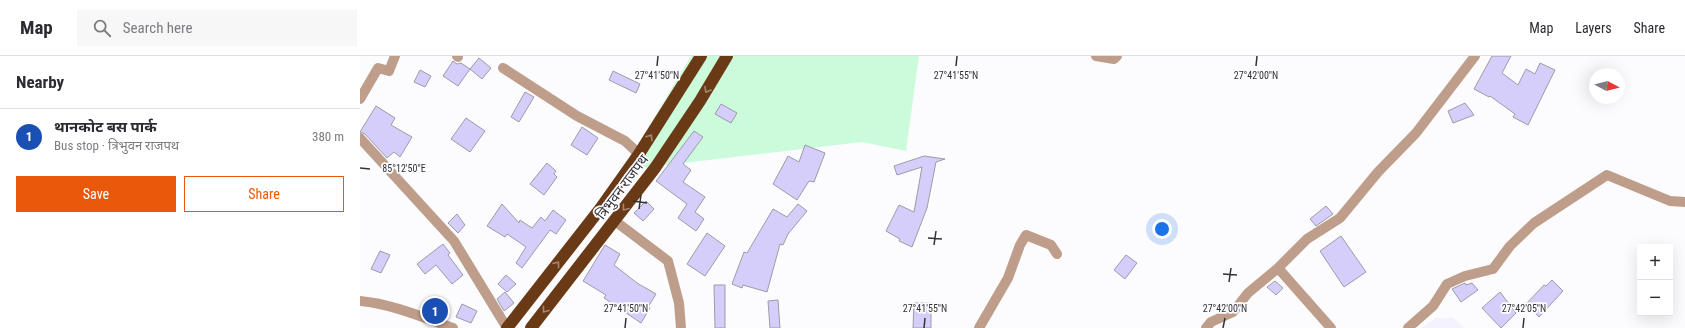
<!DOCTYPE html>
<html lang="en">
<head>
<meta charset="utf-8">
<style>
	:root { --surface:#fff; --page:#f7f7f7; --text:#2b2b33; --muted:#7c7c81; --line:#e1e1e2; --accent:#ea580c }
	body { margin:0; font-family:"Roboto Condensed","Noto Sans Devanagari",sans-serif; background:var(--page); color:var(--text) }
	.controls { position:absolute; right:12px; bottom:12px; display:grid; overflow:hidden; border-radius:0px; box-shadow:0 4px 16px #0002 }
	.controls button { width:36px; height:36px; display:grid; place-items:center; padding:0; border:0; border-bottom:1px solid var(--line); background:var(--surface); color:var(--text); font:20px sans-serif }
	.compass { position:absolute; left:1229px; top:12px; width:36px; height:36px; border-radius:50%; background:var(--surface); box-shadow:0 4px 16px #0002; rotate:97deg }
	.you { position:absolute; left:802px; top:173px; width:14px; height:14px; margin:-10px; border:3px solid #fff; border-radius:50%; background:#1a73e8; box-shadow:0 0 0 6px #1a73e833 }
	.badge { display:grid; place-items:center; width:26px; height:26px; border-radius:50%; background:var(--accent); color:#fff; font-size:13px; font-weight:700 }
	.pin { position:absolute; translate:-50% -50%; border:2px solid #fff; box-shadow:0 1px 4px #0006 }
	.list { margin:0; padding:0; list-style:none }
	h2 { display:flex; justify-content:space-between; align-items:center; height:52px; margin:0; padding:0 16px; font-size:17px }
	h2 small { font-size:13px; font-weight:400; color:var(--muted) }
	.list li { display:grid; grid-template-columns:26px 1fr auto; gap:12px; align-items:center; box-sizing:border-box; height:56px; padding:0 16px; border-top:1px solid var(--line) }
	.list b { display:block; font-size:15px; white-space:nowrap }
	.list p { margin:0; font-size:13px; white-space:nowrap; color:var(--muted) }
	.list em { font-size:13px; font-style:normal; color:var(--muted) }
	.actions { display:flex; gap:8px; padding:12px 16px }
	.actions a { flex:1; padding:9px 0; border:1px solid var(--accent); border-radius:0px; text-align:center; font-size:14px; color:var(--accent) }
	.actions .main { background:var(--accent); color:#fff }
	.icon { flex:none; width:22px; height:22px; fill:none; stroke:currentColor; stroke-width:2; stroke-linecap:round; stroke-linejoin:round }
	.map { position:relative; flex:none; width:1325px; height:272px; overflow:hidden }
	header { display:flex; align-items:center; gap:24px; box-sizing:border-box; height:56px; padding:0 20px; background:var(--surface); border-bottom:1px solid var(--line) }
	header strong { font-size:19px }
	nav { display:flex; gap:22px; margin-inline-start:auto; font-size:14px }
	.search { width:280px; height:36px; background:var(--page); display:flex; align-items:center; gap:10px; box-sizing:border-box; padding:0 14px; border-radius:0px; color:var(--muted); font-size:15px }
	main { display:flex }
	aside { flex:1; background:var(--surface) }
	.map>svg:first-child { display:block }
	.built { fill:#f4f2ff }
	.green { fill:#cbfbda }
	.building { fill:#d5cefb; stroke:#9c9ba7 }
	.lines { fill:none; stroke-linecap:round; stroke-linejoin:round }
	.minor { stroke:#be9e8a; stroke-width:10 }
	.highway { stroke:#6a3915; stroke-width:12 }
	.oneway { stroke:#a48772 }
	.ticks { fill:none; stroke:#333237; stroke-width:1.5 }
	.labels { text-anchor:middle; stroke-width:3.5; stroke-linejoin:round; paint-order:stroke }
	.street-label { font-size:14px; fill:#333237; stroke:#fcfbfe }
	.ticks-label { font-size:10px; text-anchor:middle; fill:#333237; stroke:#fcfbfe; stroke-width:3.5; stroke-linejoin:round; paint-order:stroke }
</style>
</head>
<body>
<header>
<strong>Map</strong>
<div class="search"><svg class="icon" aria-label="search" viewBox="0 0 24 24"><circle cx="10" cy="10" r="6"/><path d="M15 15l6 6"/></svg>Search here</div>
<nav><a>Map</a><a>Layers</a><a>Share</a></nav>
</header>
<main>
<aside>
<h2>Nearby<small></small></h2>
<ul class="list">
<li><span class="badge" style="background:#1a4fb4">1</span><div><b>थानकोट बस पार्क</b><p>Bus stop · त्रिभुवन राजपथ</p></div><em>380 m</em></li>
</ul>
<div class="actions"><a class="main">Save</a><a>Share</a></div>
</aside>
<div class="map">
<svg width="1325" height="272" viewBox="0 0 1325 272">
	<rect width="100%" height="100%" fill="#fcfbfe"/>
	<path class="built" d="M1076 262H1093L1104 272H1061Z"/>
	<path class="green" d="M331 0H559L546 95 502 86 263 114Z"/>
	<path class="building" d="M1132 0H1151L1142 17 1158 29 1166 13 1175 18 1180 7 1195 14 1168 69 1153 61 1155 58 1130 40 1129 41 1114 33Z
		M119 2 131 12 122 23 110 13Z
		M93 5 97 8 101 7 110 13 98 30 83 20Z
		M60 14 71 20 65 31 54 26Z
		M253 15 280 28 276 37 249 24Z
		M165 36 174 41 159 66 151 61Z
		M1105 47 1114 59 1093 67 1088 55Z
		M361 48 377 57 371 67 355 58Z
		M16 50 35 62 31 69 52 81 40 101 34 96 27 102 5 78 0 76Z
		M106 62 125 75 110 96 91 83Z
		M222 71 238 82 227 99 211 89Z
		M334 75 343 81 323 108 331 114 323 126 345 141 335 156 344 163 336 175 318 162 327 148 296 125Z
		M445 89 465 97 454 126 449 125 437 144 413 128 428 100 439 106Z
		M564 100 585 103 576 106 567 152 552 191 539 185 540 183 526 175 539 149 554 156 562 111 537 119 534 110Z
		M187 107 196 115 194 118 197 121 184 139 170 128Z
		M286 145 294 153 283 165 274 157Z
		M142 148 159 167 160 164 172 172 181 161 185 165 193 154 206 164 196 178 190 174 162 212 156 207 166 191 147 178 145 181 127 170Z
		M438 148 447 155 428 178 423 189 420 188 407 236 383 229 382 232 372 228 384 196 387 197 413 153 427 161Z
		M966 150 973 158 956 170 950 163Z
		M97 158 105 169 98 177 88 167Z
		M347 177 365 190 345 220 327 208Z
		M981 180 1006 216 984 231 960 195Z
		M83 188 90 197 88 199 103 219 92 228 76 209 65 218 57 208Z
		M245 189 260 198 254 209 277 227 296 238 288 251 290 252 281 267 244 242 246 239 223 225Z
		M20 195 30 199 21 217 11 213Z
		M766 199 777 207 765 223 754 214Z
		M146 219 156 228 147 236 138 228Z
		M1192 224 1203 235 1179 261 1166 248 1184 229 1186 230Z
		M915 225 923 232 916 239 907 231Z
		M1105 227 1106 229 1112 227 1118 234 1101 246 1092 233Z
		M354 229H365V272H355Z
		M145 236 154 247 144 255 137 243Z
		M1140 236 1156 257 1141 272 1122 252Z
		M418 244 420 272H410L408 245Z
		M554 247H571V272H553Z
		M102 248 117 255 111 267 96 261Z"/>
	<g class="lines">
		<path class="minor" d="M97 0 98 1
			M736 0 754 3 757 0
			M143 12 217 60 265 85 279 98
			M0 43 18 12 29 15 35 0
			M0 82 94 185 147 272
			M255 165 308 205 319 247 321 272
			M0 245C32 248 62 261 93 272
			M619 272 648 222 660 189 666 179 691 189 697 198
			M846 272 851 266 873 256 888 237 918 212
			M971 272 918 212 947 183 980 162 1018 116 1056 77 1115 0
			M1048 272 1073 250 1087 228 1105 220 1133 213 1150 190 1174 167 1247 119 1310 145 1325 146"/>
		<path class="highway" d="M147 272 240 153 279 98 341 0
			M171 272 295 112 340 45 367 0"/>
	</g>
	<defs><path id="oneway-chevron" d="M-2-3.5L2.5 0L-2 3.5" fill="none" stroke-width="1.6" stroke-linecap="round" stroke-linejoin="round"/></defs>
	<g class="oneway">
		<use href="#oneway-chevron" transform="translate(347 34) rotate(120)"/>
		<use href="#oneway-chevron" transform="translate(290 81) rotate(-58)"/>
		<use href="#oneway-chevron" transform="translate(265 152) rotate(127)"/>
		<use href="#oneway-chevron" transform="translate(197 208) rotate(-52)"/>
		<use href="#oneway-chevron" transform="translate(185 254) rotate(128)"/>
	</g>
	<path class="ticks" d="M297 10 298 0M596 10 597 0M896 10 897 0M0 112 10 113M273 145 287 147M279 153 281 139M568 182 582 183M574 189 576 175M863 218 877 219M869 226 871 212M265 272 266 262M564 272 565 262M863 272 865 262M1163 272 1164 262"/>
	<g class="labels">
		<g class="street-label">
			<text transform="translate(262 131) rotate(-53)" y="5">त्रिभुवन राजपथ</text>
		</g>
	</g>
	<g class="ticks-label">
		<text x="297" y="23">27°41'50"N</text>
		<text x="596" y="23">27°41'55"N</text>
		<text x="896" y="23">27°42'00"N</text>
		<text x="44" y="116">85°12'50"E</text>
		<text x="266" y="256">27°41'50"N</text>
		<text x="565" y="256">27°41'55"N</text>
		<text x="865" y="256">27°42'00"N</text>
		<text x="1164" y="256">27°42'05"N</text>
	</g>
</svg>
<div class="controls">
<button>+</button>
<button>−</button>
</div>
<svg class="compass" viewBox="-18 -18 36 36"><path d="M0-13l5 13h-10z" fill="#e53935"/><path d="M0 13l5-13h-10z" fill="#7c7c81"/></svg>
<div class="you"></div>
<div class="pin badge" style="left:75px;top:255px;background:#1a4fb4">1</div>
</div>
</main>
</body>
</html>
